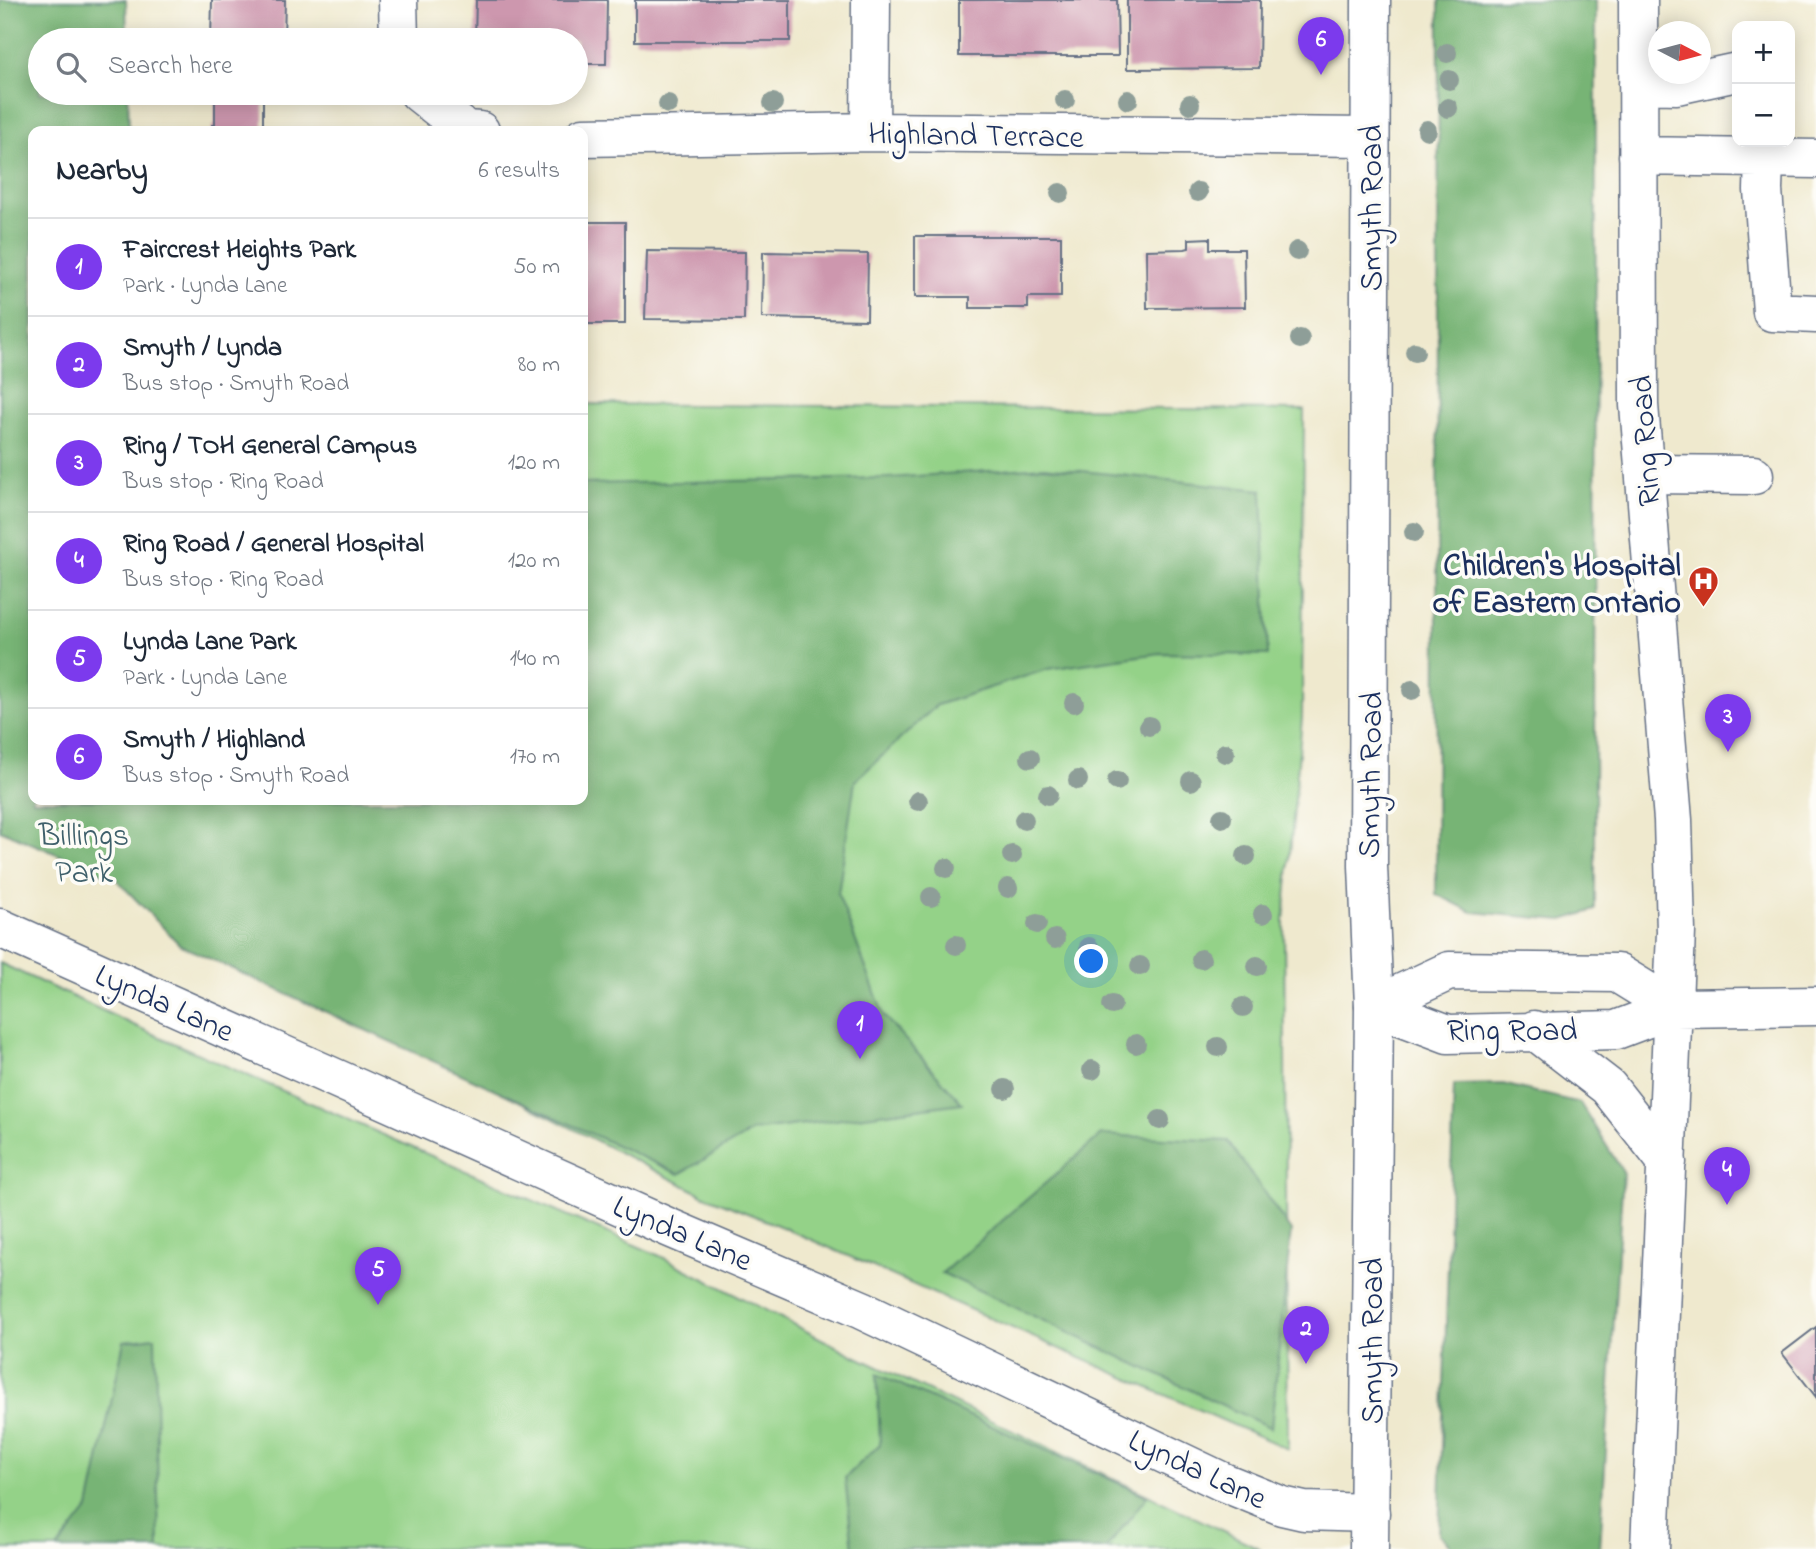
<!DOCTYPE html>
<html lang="en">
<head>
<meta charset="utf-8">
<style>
	:root { --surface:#fff; --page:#f2f2f3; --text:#1f2937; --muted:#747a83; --line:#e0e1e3; --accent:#7c3aed }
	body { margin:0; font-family:"Indie Flower",sans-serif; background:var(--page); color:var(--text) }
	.controls { position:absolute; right:21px; top:21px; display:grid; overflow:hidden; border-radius:14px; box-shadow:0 4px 18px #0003 }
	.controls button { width:63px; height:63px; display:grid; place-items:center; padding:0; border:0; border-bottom:2px solid var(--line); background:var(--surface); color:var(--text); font:35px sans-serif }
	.compass { position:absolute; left:1648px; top:21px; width:63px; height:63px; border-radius:50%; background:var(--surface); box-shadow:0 4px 18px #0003; rotate:96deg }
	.you { position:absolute; left:1092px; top:962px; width:24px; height:24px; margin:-18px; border:5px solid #fff; border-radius:50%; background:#1a73e8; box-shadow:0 0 0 10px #1a73e833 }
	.badge { display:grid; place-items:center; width:46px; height:46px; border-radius:50%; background:var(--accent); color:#fff; font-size:23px; font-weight:700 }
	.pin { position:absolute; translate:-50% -58px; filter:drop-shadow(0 2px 4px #0008) }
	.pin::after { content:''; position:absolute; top:37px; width:24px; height:21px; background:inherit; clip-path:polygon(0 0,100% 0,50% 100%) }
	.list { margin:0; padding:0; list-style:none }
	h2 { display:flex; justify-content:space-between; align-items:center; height:91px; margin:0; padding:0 28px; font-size:30px }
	h2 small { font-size:23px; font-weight:400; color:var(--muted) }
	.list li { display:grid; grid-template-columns:46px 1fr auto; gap:21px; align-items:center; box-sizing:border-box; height:98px; padding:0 28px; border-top:2px solid var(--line) }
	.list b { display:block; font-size:26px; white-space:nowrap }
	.list p { margin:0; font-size:23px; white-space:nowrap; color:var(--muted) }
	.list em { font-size:23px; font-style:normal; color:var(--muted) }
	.icon { flex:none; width:38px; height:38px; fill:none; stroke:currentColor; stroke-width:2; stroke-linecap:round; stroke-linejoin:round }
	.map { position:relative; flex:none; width:1816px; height:1549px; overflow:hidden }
	.search { position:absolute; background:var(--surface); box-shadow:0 4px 18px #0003; left:28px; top:28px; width:560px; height:77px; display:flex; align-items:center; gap:18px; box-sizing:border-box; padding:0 24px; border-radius:38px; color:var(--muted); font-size:26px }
	.panel { position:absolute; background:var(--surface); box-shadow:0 4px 18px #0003; left:28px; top:126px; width:560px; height:679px; border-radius:14px }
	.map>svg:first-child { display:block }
	.green { fill:#94d288; stroke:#588073; stroke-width:2 }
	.forest { fill:#77b474; stroke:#497269; stroke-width:2 }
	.building { fill:#cd97ae }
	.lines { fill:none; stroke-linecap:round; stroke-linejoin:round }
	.minor-casing { stroke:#657085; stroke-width:41 }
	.major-casing { stroke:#657085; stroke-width:41 }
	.minor { stroke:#fff; stroke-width:38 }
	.major { stroke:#fff; stroke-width:38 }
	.tree { fill:#8e9e98 }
	.labels { text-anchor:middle; stroke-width:7; stroke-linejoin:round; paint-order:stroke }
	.street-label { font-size:32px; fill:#1b2f5e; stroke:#fdfcf7 }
	.poi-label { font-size:32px; font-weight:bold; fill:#1b2f5e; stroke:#fdfcf7; text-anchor:end }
	.park-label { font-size:32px; fill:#3f606b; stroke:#fdfcf7 }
</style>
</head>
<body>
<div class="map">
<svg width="1816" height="1549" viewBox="0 0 1816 1549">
	<rect width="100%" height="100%" fill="#fdfcf7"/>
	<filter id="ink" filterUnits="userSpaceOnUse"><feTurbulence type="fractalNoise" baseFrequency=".0143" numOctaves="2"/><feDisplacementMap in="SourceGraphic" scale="14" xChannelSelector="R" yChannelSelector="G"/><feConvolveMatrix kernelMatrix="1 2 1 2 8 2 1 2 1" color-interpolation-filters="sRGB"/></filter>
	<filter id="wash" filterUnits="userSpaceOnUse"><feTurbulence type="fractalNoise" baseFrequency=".00686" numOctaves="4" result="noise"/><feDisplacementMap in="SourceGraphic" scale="28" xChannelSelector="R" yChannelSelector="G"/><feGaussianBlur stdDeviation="1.57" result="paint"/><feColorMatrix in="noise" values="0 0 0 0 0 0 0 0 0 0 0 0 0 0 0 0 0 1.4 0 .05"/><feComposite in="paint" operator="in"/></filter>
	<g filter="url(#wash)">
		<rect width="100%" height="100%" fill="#efe9ce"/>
		<path class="green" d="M583 404 1304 410 1302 718 1284 921 1288 1449 782 1227 705 1196 165 921 583 800Z
			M0 963 153 1034 660 1256 853 1355 1261 1549H0Z"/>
		<path class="forest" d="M0 0H126L127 40H40V93H128L129 131H33V800H583V484L888 478 1044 467 1262 490 1268 655 1160 653 1048 669 937 705 855 781 838 894 884 1016 962 1103 753 1131 679 1174 180 945 116 879 0 830Z
			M1439 0H1596L1595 910 1563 920 1472 912 1436 894Z
			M1503 1084 1580 1103 1623 1172 1600 1549H1454L1439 1534 1454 1085Z
			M1101 1135 1228 1141 1291 1231 1271 1428 942 1273Z
			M155 1337 159 1549H57L89 1508 124 1341Z
			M877 1374 1147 1496 1106 1549H853L845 1478 880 1444Z"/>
		<g id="blocks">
			<path class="building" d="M212 0H285L284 40H211Z
				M476 0H607L606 64H576V40H475Z
				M635 0H790V41H635Z
				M959 0H1117L1118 56H959Z
				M1127 0H1260L1259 68 1127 69Z
				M215 93H263V131H212V125H215Z
				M583 222H625V324H583Z
				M915 236H1061V297H1028V308H970V297H915Z
				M1210 238V249H1244L1245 307 1147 308 1146 250 1185 249 1189 248V239Z
				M647 251 745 252 744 320 645 319Z
				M763 252 868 254 867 320 762 318Z
				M1816 1327V1397L1782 1353Z"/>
		</g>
	</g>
	<g filter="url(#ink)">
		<use href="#blocks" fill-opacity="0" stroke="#657085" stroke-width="2"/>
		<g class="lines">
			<defs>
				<path id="minor" d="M398 0 399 40
					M1638 0 1639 405 1673 820 1676 932 1650 1549
					M1638 84 1677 85 1737 72
					M419 93 466 130 480 131
					M870 132 871 0
					M583 137 870 132 1370 137
					M1638 156 1816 159
					M1764 158 1763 190 1772 312 1816 314
					M1646 474 1754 475
					M0 928 670 1228 862 1310 1223 1482 1282 1506 1304 1511 1370 1513
					M1374 1006 1448 1034 1616 1030 1674 1008 1816 1006
					M1374 1006 1449 971 1617 973 1674 1008
					M1534 1030 1608 1087 1667 1162"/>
				<path id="major" d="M1369 1549 1374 1006 1368 866 1371 0"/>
			</defs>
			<use href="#minor" class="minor-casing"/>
			<use href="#major" class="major-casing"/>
			<use href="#minor" class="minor"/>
			<use href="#major" class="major"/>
		</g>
		<g class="tree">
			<circle cx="1309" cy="38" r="10"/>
			<circle cx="1447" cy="53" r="10"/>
			<circle cx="1449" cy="80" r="10"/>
			<circle cx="1065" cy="100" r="10"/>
			<circle cx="1128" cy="100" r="10"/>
			<circle cx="773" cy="103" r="10"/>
			<circle cx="668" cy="104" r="10"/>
			<circle cx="1190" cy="104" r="10"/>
			<circle cx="1448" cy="108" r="10"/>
			<circle cx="1427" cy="130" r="10"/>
			<circle cx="1198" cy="192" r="10"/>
			<circle cx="1060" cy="193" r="10"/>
			<circle cx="1297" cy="251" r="10"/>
			<circle cx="1300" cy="339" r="10"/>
			<circle cx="1415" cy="352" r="10"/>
			<circle cx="1414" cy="532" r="10"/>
			<circle cx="1412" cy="690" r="10"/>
			<circle cx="1074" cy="703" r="10"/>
			<circle cx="1149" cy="726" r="10"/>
			<circle cx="1225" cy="753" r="10"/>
			<circle cx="1030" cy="758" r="10"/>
			<circle cx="1078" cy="780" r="10"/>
			<circle cx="1117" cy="781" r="10"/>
			<circle cx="1191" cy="781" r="10"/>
			<circle cx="1048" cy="795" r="10"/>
			<circle cx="918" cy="801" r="10"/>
			<circle cx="1222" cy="818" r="10"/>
			<circle cx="1024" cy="820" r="10"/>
			<circle cx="1012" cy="855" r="10"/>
			<circle cx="1246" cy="856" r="10"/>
			<circle cx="946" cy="868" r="10"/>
			<circle cx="1008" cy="888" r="10"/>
			<circle cx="931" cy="897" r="10"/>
			<circle cx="1263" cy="914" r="10"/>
			<circle cx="1037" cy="924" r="10"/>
			<circle cx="1055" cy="939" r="10"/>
			<circle cx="956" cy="945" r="10"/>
			<circle cx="1089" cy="947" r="10"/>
			<circle cx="1201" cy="959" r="10"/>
			<circle cx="1140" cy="966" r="10"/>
			<circle cx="1257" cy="966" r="10"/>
			<circle cx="1112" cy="1005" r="10"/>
			<circle cx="1243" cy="1007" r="10"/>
			<circle cx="1136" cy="1044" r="10"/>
			<circle cx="1218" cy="1047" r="10"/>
			<circle cx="1092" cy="1070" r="10"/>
			<circle cx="1005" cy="1089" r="10"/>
			<circle cx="1160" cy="1120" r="10"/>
		</g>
	</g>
	<defs>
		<symbol id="hospital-pin" viewBox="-11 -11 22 30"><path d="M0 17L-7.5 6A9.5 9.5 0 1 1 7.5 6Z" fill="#c8321e" stroke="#fdfcf7"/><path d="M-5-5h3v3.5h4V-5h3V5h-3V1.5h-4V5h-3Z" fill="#fff"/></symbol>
	</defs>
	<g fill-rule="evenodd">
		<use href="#hospital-pin" x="1686" y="564" width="35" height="47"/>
	</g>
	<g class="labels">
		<g class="street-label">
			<text transform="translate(976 134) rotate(1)" y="11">Highland Terrace</text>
			<text transform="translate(1370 208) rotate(-90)" y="11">Smyth Road</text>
			<text transform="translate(1644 441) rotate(-94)" y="11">Ring Road</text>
			<text transform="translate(1369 775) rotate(-89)" y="11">Smyth Road</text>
			<text transform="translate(165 1002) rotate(24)" y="11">Lynda Lane</text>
			<text x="1512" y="1040">Ring Road</text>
			<text transform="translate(683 1232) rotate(23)" y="11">Lynda Lane</text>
			<text transform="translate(1371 1341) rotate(-90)" y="11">Smyth Road</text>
			<text transform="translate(1198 1468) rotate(25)" y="11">Lynda Lane</text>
		</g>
		<g class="poi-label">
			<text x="1681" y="575">Children's Hospital<tspan x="1681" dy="37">of Eastern Ontario</tspan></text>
		</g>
		<g class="park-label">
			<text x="84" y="845">Billings<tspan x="84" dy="37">Park</tspan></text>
		</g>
	</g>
</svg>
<div class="controls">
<button>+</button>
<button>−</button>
</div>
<svg class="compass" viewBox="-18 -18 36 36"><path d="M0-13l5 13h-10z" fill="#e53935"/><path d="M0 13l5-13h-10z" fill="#747a83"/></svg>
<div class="you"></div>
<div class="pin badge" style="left:860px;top:1059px">1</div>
<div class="pin badge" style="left:1306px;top:1364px">2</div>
<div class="pin badge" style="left:1728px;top:752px">3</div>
<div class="pin badge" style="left:1727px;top:1205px">4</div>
<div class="pin badge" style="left:378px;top:1305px">5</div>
<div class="pin badge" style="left:1321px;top:75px">6</div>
<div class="search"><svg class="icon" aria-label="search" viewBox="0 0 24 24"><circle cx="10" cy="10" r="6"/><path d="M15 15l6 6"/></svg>Search here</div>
<section class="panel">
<h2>Nearby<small>6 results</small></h2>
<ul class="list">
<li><span class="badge">1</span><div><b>Faircrest Heights Park</b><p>Park · Lynda Lane</p></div><em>50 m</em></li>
<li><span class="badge">2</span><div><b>Smyth / Lynda</b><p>Bus stop · Smyth Road</p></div><em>80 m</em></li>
<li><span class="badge">3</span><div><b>Ring / TOH General Campus</b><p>Bus stop · Ring Road</p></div><em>120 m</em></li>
<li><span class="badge">4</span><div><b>Ring Road / General Hospital</b><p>Bus stop · Ring Road</p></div><em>120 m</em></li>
<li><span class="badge">5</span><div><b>Lynda Lane Park</b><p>Park · Lynda Lane</p></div><em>140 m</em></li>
<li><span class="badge">6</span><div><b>Smyth / Highland</b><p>Bus stop · Smyth Road</p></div><em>170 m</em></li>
</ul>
</section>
</div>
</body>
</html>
